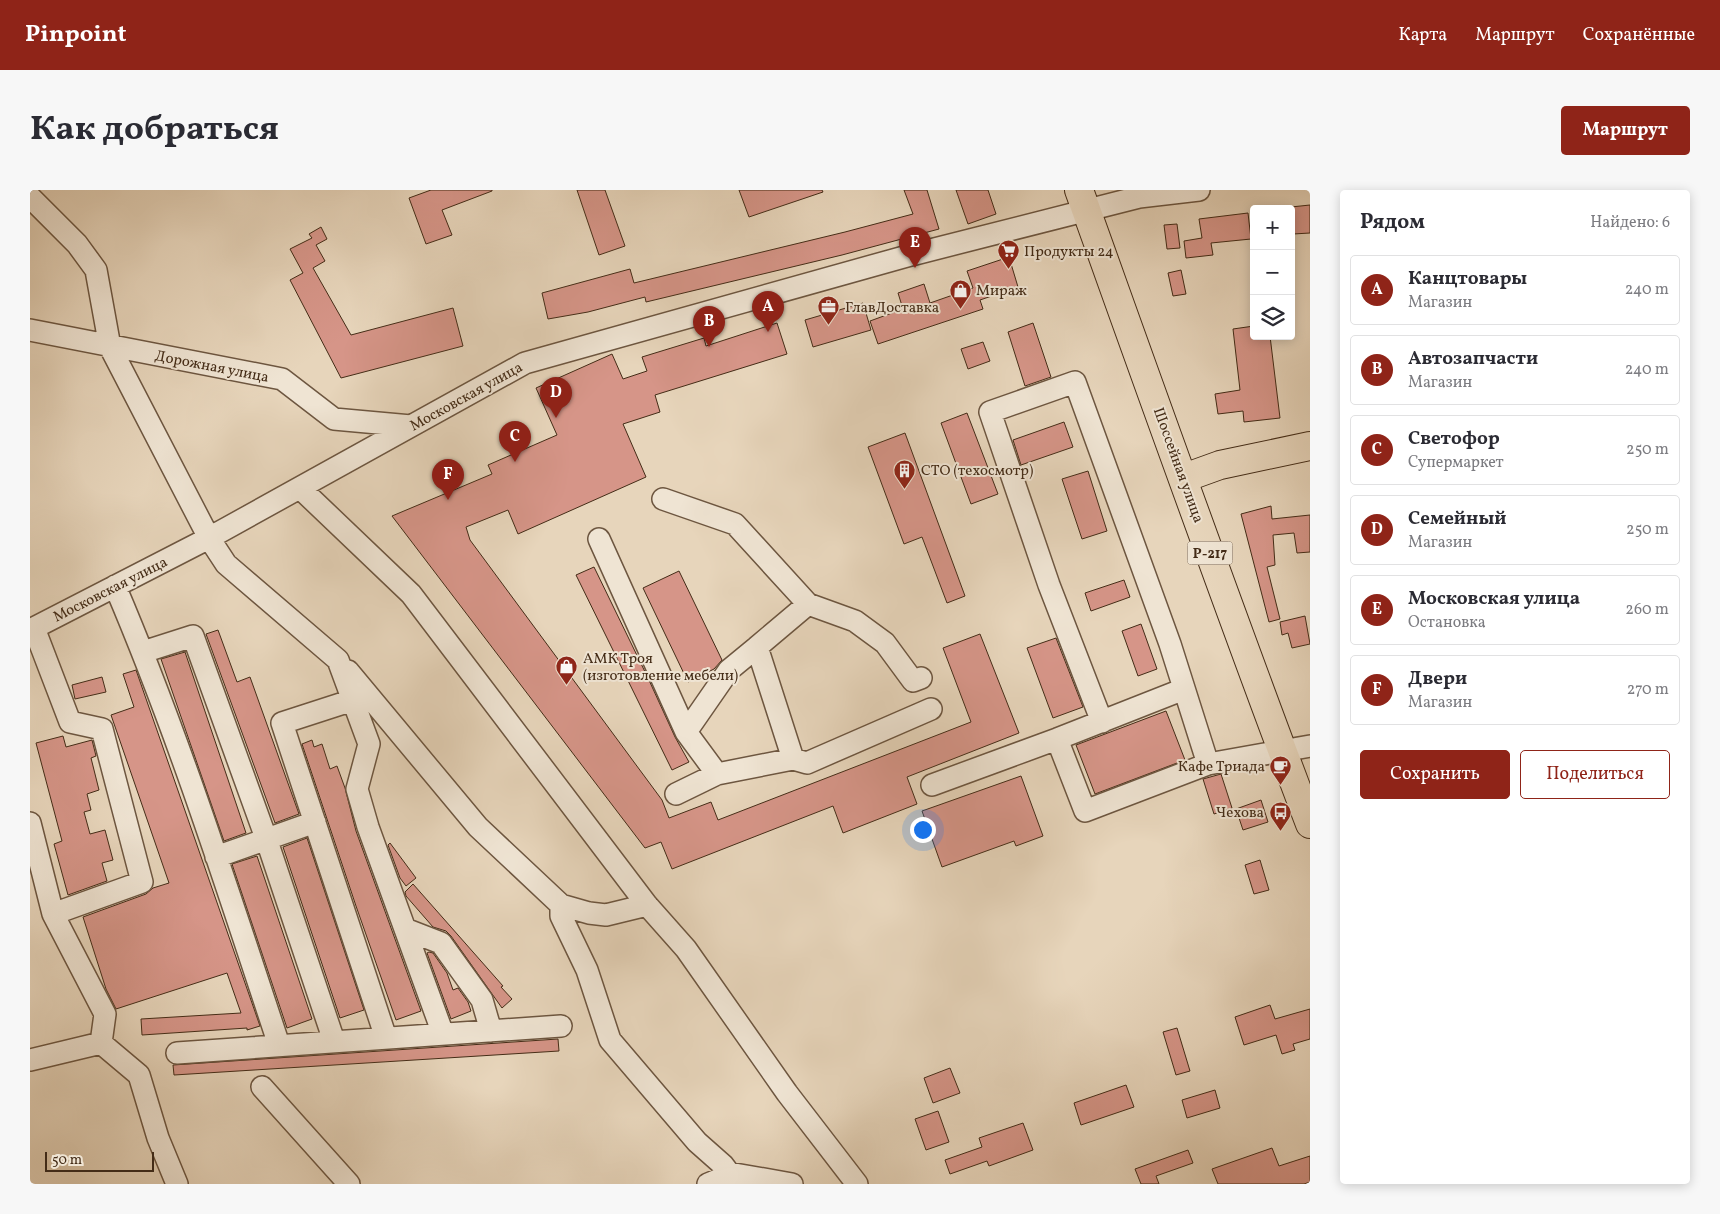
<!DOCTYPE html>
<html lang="ru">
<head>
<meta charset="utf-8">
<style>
	:root { --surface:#fff; --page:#f7f7f7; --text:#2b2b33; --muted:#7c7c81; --line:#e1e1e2; --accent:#8f2418 }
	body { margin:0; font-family:Vollkorn,serif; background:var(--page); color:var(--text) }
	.controls { position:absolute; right:15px; top:15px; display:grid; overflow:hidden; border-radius:5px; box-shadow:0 2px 12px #0003 }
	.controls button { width:45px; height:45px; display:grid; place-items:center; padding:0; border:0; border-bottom:1px solid var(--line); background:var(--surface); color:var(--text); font:25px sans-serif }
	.scale { position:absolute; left:15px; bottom:12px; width:109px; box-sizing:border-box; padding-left:5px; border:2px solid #442c17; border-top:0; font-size:14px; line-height:18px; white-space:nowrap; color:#442c17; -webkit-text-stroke:4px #efe4d3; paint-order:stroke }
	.you { position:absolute; left:892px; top:639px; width:18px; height:18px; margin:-12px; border:4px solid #fff; border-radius:50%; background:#1a73e8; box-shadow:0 0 0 8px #1a73e833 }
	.badge { display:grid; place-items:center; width:32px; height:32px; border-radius:50%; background:var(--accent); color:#fff; font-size:16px; font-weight:700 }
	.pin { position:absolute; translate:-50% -41px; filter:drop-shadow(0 1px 2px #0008) }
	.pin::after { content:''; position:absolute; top:26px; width:18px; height:15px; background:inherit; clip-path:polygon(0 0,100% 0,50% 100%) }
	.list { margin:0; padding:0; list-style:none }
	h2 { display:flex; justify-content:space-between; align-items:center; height:65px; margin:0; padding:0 20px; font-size:21px }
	h2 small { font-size:16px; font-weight:400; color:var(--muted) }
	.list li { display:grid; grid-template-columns:32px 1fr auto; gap:15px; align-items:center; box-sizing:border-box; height:70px; margin:0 10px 10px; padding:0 10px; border:1px solid var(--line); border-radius:5px }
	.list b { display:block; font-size:19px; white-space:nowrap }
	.list p { margin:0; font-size:16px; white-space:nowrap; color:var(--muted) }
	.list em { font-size:16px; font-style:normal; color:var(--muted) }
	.actions { display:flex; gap:10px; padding:15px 20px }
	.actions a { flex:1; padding:11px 0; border:1px solid var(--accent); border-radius:5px; text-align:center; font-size:18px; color:var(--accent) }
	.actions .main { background:var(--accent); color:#fff }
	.icon { flex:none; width:28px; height:28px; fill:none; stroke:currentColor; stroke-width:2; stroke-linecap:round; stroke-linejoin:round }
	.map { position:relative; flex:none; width:1280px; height:994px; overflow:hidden; border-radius:5px }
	header { display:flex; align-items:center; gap:30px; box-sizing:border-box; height:70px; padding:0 25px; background:var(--accent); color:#fff }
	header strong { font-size:24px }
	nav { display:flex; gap:28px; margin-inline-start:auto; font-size:18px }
	.intro { display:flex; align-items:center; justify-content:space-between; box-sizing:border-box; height:120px; padding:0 30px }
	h1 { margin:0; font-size:35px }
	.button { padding:12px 22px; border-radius:5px; background:var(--accent); color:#fff; font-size:18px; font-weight:700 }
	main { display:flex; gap:30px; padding:0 30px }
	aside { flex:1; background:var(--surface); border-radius:5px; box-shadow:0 2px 12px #0003 }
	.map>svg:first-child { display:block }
	.building { fill:#d69588; stroke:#442c17 }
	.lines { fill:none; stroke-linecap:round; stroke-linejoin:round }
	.minor-casing { stroke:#6d5640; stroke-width:24 }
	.major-casing { stroke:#442c17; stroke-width:30 }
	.highway-casing { stroke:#442c17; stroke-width:30 }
	.minor { stroke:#efe4d3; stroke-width:21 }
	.major { stroke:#e7d5bb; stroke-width:28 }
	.highway { stroke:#e7d5bb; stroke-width:28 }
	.labels { text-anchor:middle; stroke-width:4; stroke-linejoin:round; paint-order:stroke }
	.shield { fill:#efe4d3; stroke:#77634f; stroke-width:1 }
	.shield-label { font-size:14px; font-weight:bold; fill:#442c17 }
	.poi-label { font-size:15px; fill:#442c17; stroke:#efe4d3; text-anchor:start }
	.street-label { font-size:15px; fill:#442c17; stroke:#efe4d3 }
</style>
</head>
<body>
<header>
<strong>Pinpoint</strong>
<nav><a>Карта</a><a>Маршрут</a><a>Сохранённые</a></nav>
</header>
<div class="intro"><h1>Как добраться</h1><a class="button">Маршрут</a></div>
<main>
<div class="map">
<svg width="1280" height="994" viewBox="0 0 1280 994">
	<rect width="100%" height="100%" fill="#e7d5bb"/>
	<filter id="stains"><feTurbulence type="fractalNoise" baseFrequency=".004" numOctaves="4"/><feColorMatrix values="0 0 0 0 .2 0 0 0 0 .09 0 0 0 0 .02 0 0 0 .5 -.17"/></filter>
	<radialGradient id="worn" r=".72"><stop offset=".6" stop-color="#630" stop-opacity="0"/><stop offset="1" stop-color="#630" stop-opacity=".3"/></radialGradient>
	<path class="building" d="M401 0H462V1L412 20 422 45 396 54 379 8Z
		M547 0H575L595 56 569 65Z
		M709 0H792L793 2 719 27Z
		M874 0H897L909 39 812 65 616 112 615 107 558 122 518 129 512 103 600 79 604 93 815 42 883 24Z
		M926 0H958L966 24 938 34Z
		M1280 15V43L1263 44 1261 17Z
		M1218 23 1221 49 1181 53 1183 65 1156 68 1154 51 1172 48 1169 29Z
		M1147 34 1150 58 1137 59 1134 35Z
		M291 37 297 49 286 55 295 71 283 78 321 145 423 118 433 156 311 188 260 90 273 83 260 59 282 48 279 44Z
		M979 67 988 97 950 110 953 119 848 154 840 131 873 119 868 103 894 94 900 113 943 98 937 81Z
		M1151 80 1156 104 1143 106 1138 83Z
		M833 113 841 140 783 157 775 130Z
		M747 133 757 164 625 205 630 222 593 234 616 287 488 344 478 320 436 337 440 350 632 610 639 628 681 612 688 630 941 532 913 458 950 444 989 543 877 587 887 614 813 643 803 616 642 679 631 652 615 658 362 326 462 284 458 275 527 245 506 198 582 164 593 189 617 181 612 167 674 148 676 156Z
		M1003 133 1021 187 995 196 978 142Z
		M1224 136V146H1240L1250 228 1214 232 1213 221 1188 224 1185 204 1210 200 1203 139Z
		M953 152 960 171 938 179 931 159Z
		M937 223 968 304 941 314 911 233Z
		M1034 232 1043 257 991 275 983 250Z
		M875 243 935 406 917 413 892 347 874 354 838 257Z
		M1058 281 1077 341 1052 349 1032 289Z
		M1241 316 1242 329 1280 325V362L1267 363 1264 343 1243 345 1245 375 1237 377 1250 429 1239 432 1211 324Z
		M564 377 618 488 645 547 659 572 642 580 546 385Z
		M649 381 692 470 684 479 658 492 613 398Z
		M1094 390 1100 407 1061 421 1055 403Z
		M1275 426 1280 454 1262 458 1258 443 1252 445 1250 432Z
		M1111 434 1127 479 1108 486 1092 441Z
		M188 440 207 492 220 487 269 624 245 633 176 444Z
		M1026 448 1053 517 1023 528 997 458Z
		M155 462 216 643 194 651 131 469Z
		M106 480 230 836 217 840V838L112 845 111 829 211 823 197 783 86 819 76 799 53 727 116 704 123 698 139 693 81 525 104 517 93 484Z
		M72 487 76 502 45 509 42 495Z
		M1136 521 1155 570 1065 604 1046 555Z
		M33 546 36 557 62 550 66 566 61 568 69 600 57 604 61 620 54 622 60 644 75 640 83 670 72 673 77 691 38 705 24 654 32 651 6 553Z
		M282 550 284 557 292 554 300 579 307 576 315 598 326 641 391 821 366 830 326 716 272 554Z
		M1191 584 1202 618 1184 624 1173 589Z
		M991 586 1013 646 986 656 984 651 912 677 892 621Z
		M1231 610 1238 632 1213 640 1206 619Z
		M277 648 334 820 310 828 253 657Z
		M360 653 386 688 376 696 370 688 358 655Z
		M227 666 282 829 257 838 202 674Z
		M1230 670 1239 700 1224 704 1215 675Z
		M383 694 473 796 471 797 482 809 472 818 421 746 416 741 403 737 376 706 375 702Z
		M399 762 403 763 417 783 423 800 428 798 438 812 441 821 421 829 397 763Z
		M1240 815 1245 829 1280 819V849L1263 854 1265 860 1252 864 1246 845 1214 855 1205 827Z
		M1147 838 1160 881 1146 885 1133 842Z
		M528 849 529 861 144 885 143 875Z
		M920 878 930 903 903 913 894 888Z
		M1096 895 1104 917 1051 935 1044 913Z
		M1185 900 1190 918 1157 928 1152 910Z
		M908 921 919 952 896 960 885 929Z
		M993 933 1003 960 959 976 957 971 920 984 915 970 952 957 949 948Z
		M1242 958 1249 976 1280 966V992L1274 994H1188L1182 979Z
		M1158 960 1163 973 1126 986 1129 994H1111L1105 979Z"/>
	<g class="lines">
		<defs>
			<path id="minor" d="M0 7 47 54 66 80 80 157 179 348 196 374 308 470 339 554 327 599 338 637 413 844
				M0 140 252 189 304 229 381 236
				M270 298 381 404 617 715 656 759 757 903 827 994
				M633 309 705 334 778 414 825 431 855 453 883 491 891 488
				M569 349 656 542 687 584
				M85 396C149 546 198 701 249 855
				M0 440 179 348 495 173 881 65 1109 7 1169 0
				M113 462 163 446 236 648 304 851
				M318 481 448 637 531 715 559 723 576 725 617 715
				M323 510 252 533 356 848
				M1072 532 1019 395 960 222 1045 192 1140 454 1178 574
				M656 542 699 480 727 457
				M1027 549 1055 621 1178 574 1280 556
				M763 569 727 457 778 414
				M902 595 1027 549 1154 499
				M646 604 687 584 763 569 777 573 901 519
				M0 633 23 724 112 692 72 539 40 532 4 438
				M186 667 285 632
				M531 715V726L557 780 580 850 667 952 693 975 699 983
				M23 724 75 824 71 853 109 885 128 948 147 994
				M375 739 411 753 452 810 461 841
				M147 863 531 836
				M0 870 71 853
				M232 897 319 994
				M678 994 690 989 699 983 762 994"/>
			<path id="major" d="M1154 288 1190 275 1280 256"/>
			<path id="highway" d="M1049 0C1125 212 1200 424 1280 634"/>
		</defs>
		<use href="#minor" class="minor-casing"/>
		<use href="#major" class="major-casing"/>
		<use href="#highway" class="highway-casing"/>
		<use href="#minor" class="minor"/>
		<use href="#major" class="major"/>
		<use href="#highway" class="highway"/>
	</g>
	<defs>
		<symbol id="supermarket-pin" viewBox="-11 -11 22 30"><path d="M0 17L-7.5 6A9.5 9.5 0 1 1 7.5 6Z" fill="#8f2418" stroke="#efe4d3"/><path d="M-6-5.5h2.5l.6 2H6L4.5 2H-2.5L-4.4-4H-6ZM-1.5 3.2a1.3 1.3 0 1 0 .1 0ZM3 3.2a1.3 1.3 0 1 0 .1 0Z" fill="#fff"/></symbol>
		<symbol id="shop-pin" viewBox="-11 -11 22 30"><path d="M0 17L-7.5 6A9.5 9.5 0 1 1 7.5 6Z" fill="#8f2418" stroke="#efe4d3"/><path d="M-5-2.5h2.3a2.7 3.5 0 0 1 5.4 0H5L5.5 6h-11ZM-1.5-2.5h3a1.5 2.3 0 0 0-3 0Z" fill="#fff"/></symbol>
		<symbol id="office-pin" viewBox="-11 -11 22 30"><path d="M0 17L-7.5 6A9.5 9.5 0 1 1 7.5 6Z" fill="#8f2418" stroke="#efe4d3"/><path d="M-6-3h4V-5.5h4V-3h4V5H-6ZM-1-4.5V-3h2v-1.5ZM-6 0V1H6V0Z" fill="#fff"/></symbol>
		<symbol id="building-pin" viewBox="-11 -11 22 30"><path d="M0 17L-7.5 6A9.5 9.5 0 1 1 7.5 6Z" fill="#8f2418" stroke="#efe4d3"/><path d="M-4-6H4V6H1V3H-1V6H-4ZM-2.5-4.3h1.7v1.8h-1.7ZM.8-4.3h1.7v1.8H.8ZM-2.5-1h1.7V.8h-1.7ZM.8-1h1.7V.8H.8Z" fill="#fff"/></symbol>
		<symbol id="cafe-pin" viewBox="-11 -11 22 30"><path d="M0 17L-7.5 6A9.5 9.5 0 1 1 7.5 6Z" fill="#8f2418" stroke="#efe4d3"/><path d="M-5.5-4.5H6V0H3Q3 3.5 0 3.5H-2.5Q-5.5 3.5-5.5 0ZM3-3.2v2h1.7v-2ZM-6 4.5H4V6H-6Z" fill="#fff"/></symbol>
		<symbol id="bus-pin" viewBox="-11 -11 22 30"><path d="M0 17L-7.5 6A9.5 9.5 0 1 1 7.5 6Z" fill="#8f2418" stroke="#efe4d3"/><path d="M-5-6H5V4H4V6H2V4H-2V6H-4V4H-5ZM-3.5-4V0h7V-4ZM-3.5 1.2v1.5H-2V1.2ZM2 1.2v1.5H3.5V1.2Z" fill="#fff"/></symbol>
	</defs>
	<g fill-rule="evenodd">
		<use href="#supermarket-pin" x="966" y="48" width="25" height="34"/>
		<use href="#shop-pin" x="918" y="88" width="25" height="34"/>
		<use href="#office-pin" x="786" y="104" width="25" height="34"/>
		<use href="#building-pin" x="862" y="268" width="25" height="34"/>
		<use href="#shop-pin" x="524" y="464" width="25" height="34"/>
		<use href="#cafe-pin" x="1238" y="564" width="25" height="34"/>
		<use href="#bus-pin" x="1238" y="610" width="25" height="34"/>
	</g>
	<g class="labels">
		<rect class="shield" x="1157.5" y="351.5" width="45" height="23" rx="4"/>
		<g class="shield-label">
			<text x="1180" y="368">Р-217</text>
		</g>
		<g class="poi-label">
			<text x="994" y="66">Продукты 24</text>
			<text x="946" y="105">Мираж</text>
			<text x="815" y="122">ГлавДоставка</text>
			<text x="891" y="285">СТО (техосмотр)</text>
			<text x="553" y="473">АМК Троя<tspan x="553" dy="17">(изготовление мебели)</tspan></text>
			<text x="1235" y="581" text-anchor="end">Кафе Триада</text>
			<text x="1234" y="627" text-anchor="end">Чехова</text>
		</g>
		<g class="street-label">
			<text transform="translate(182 176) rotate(11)" y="5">Дорожная улица</text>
			<text transform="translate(436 206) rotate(-29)" y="5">Московская улица</text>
			<text transform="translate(1149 275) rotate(70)" y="5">Шоссейная улица</text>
			<text transform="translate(80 399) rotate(-27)" y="5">Московская улица</text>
		</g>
	</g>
	<rect width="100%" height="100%" filter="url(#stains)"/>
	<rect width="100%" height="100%" fill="url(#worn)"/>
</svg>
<div class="controls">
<button>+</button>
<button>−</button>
<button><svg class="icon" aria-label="layers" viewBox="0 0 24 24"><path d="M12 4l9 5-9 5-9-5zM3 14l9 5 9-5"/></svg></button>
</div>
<div class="scale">50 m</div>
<div class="you"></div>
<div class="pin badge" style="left:738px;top:142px">A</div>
<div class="pin badge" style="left:679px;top:157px">B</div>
<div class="pin badge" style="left:485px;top:272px">C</div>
<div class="pin badge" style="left:526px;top:228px">D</div>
<div class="pin badge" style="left:885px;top:78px">E</div>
<div class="pin badge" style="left:418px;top:310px">F</div>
</div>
<aside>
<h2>Рядом<small>Найдено: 6</small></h2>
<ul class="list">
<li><span class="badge">A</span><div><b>Канцтовары</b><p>Магазин</p></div><em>240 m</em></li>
<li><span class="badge">B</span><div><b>Автозапчасти</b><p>Магазин</p></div><em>240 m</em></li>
<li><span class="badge">C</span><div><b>Светофор</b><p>Супермаркет</p></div><em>250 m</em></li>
<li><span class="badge">D</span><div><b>Семейный</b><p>Магазин</p></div><em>250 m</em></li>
<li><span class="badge">E</span><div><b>Московская улица</b><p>Остановка</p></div><em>260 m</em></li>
<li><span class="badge">F</span><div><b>Двери</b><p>Магазин</p></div><em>270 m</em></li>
</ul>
<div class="actions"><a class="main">Сохранить</a><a>Поделиться</a></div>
</aside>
</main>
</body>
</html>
